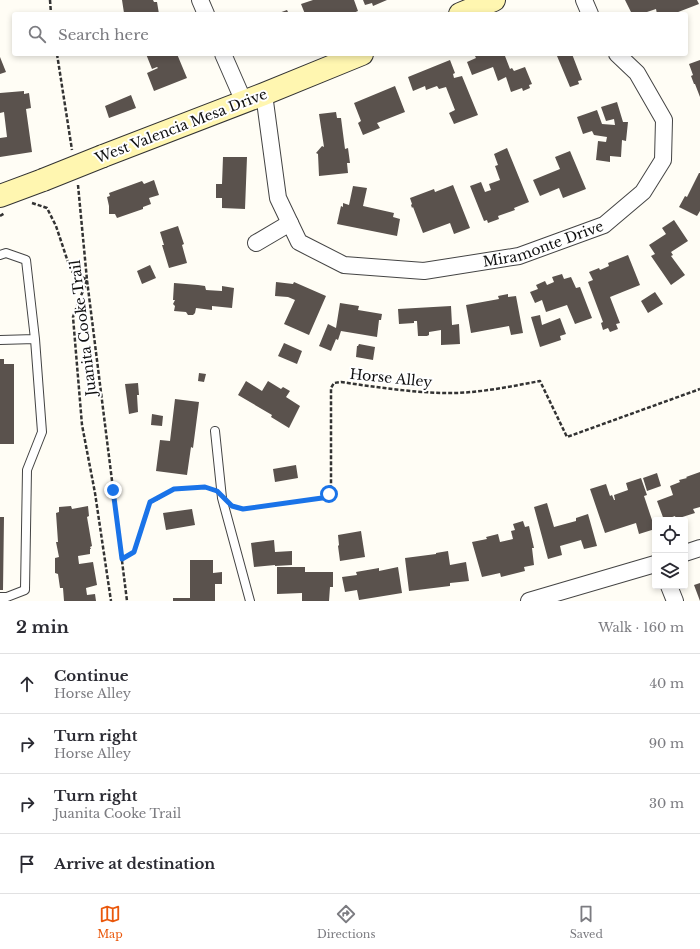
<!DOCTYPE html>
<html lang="en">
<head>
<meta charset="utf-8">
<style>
	:root { --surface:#fff; --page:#f2f2f3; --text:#2b2b33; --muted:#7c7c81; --line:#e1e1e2; --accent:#ea580c }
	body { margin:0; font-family:"Libre Baskerville",serif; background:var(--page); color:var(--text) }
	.controls { position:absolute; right:12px; bottom:12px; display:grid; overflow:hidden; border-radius:4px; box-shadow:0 2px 6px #0003 }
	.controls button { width:36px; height:36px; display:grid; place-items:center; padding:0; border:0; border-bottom:1px solid var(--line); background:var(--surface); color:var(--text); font:20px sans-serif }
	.stop { position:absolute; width:12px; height:12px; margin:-9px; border:3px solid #1a73e8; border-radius:50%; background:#fff }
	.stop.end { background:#1a73e8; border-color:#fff; box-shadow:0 1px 4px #0008 }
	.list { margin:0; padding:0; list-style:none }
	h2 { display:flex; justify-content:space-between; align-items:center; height:52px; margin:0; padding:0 16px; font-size:17px }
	h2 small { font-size:13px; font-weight:400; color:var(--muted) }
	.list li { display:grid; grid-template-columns:26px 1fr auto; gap:12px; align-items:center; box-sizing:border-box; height:60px; padding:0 16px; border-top:1px solid var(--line) }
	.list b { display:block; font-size:15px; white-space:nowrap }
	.list p { margin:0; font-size:13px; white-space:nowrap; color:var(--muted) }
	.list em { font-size:13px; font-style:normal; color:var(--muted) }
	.icon { flex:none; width:22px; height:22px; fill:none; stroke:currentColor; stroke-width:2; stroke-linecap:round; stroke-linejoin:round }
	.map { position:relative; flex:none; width:700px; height:601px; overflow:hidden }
	.search { position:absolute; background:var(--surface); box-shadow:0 2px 6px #0003; left:12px; right:12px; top:12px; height:44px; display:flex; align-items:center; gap:10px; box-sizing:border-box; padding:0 14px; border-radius:4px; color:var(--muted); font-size:15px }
	.sheet { height:292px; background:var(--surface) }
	nav { display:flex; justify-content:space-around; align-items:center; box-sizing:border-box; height:56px; border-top:1px solid var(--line); background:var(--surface); font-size:11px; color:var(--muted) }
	nav a { display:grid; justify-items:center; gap:2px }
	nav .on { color:var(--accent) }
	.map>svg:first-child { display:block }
	.building { fill:#5a524d }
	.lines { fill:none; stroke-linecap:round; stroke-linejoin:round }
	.lane-casing { stroke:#444; stroke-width:10 }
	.street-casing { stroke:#444; stroke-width:18 }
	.secondary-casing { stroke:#333; stroke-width:24 }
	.path { stroke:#333; stroke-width:2.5; stroke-dasharray:4 2; stroke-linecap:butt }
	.lane { stroke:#fff; stroke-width:8 }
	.street { stroke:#fff; stroke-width:16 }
	.secondary { stroke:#fff6b0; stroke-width:22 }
	.secondary-bridge-casing { stroke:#333; stroke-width:24; stroke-linecap:butt }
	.secondary-bridge { stroke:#fff6b0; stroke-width:22 }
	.route { stroke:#1a73e8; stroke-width:5 }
	.labels { text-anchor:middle; stroke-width:4; stroke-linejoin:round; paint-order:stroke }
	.street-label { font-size:14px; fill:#111; stroke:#fff }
</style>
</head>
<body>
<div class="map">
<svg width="700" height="601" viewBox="0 0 700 601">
	<rect width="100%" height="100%" fill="#fffdf5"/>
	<path class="building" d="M122 0H153L154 2H157L159 14H121L124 13Z
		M313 0H354L358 11 351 14H305L301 4Z
		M363 0H387L373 6 372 3 365 5Z
		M625 0H697L699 4 673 14H657L656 9 641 14H632Z
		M287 10 289 14H276Z
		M146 54H177L187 78 154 91 147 73 158 68 157 67 152 69Z
		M474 54H511L505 56 510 69 512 68 514 71 525 67 532 84 529 85 530 88 523 91 522 88 511 92 506 77 498 81 493 67 472 75 467 62 476 58Z
		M550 54H572L582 80 578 81 579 84 570 87 557 56H555Z
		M0 57 6 72 0 74Z
		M450 60 455 73 453 74 454 78 462 76 478 115 454 124 449 113 455 110 446 87 439 89 437 86 426 90 425 86 413 91 408 77Z
		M700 60V97L695 84H694L691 76 693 75 689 64Z
		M395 86 405 112 377 123 380 128 363 135 358 123 361 121 354 103Z
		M24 91V94L29 93 31 108 26 109 32 152 0 157V138L7 137 4 112 0 113V93Z
		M131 95 136 108 109 118 105 106Z
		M617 102 623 122H628L626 141 622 140 621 157 610 156V162L596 160 598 141 606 142 607 137 594 135 592 131 583 134 577 117 597 110 602 124 615 125 614 119 606 121 601 107Z
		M336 112 337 118H341L345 149 348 148 350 163H347L348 173 319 176 318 154 316 153 322 146 324 147 319 114Z
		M507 148 529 202 514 208 515 210 498 216 499 219 488 223 487 220 484 221 470 186 481 182 485 192 491 190 489 184 500 180 495 166 498 165 494 154Z
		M570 151 586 189 563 198 559 188 540 196 533 180 560 169 555 157Z
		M223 157H247L245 209 222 208V198H216V184H222Z
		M699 173H700V211L697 216 679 207 685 196 687 197Z
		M154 180 159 195 149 198 151 204 143 207V209L117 218 115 214H109V206L107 197 110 196 109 193 142 181 144 184Z
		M453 185 470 228 454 234 450 223 423 233 413 207 412 208 411 205 412 204 410 198 434 189 435 192Z
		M353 186 367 188 363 206 394 213 393 217 400 219 397 236 337 224 341 206 343 207V203L349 205Z
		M674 220 688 241 671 252 673 255 671 256 685 275 671 285 651 256 655 254 649 245 666 234 662 228Z
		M178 226 184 244 182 245 187 263 169 268 162 245H164L160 232Z
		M628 255 640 285 610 297 620 323 616 324 618 329 610 332 608 328 603 330 601 323 603 322 588 282 593 280 589 272 599 268 600 270 609 266 608 263Z
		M150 265 156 278 142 284 137 271Z
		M562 274 564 279 571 277 576 288 580 287 592 318 575 324 567 305 546 312 542 300 535 303 530 292 538 289 536 285 545 281 547 285 554 282 552 277Z
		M276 282 293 284 294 282 326 296 309 335 284 324 295 300 288 297 275 296Z
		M174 283 198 285 205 286 206 290 222 291V286L234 288 232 308 212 306V310L196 308 195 313 193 315H188L186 312 174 311 175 306 173 304 175 300H173Z
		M655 292 663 304 648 313 641 301Z
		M508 294V297L516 296 523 333 511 335 509 326 471 333 466 305 499 299 498 296Z
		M340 303 359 306 358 310 382 314 381 320H379L377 337 341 331 338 340 336 339 331 351 319 346 328 324 336 328Z
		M451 306 452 325 459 324 460 344 441 345V330L429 332V335L427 336H418L417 321H414V323L399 324 398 309Z
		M540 315 542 325 560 318 566 334 560 336 561 340 540 347 531 317Z
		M284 343 302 351 297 364 278 356Z
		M359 344 375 347 373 360 356 357 357 346H358Z
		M0 359H4V364H14V444H0Z
		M199 373 206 374 204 382 198 381Z
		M246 381 262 391 268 381 281 389 283 387 290 391 286 397 300 406 289 428 271 417 272 415 238 395Z
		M138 383 139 395H137L138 412 129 414 125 384Z
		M175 399 199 402 193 448 191 447 187 475 156 471 160 440 170 441Z
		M152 414 163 416 162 426 151 425Z
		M296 465 298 478 275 482 273 469Z
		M700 472V507L693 509 695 513 676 519 675 516 664 520 657 501 673 495 670 486 680 482 679 480 687 478 686 477Z
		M657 473 661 486 647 491 643 478Z
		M641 478 647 495 644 496 655 529 639 534 636 523 605 533 590 489 606 484 610 496 612 495 614 500H615L614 495 628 490 626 483Z
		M547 503 554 527 576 521V518L588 514 597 546 584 549 581 540 560 546 562 555 548 559 534 507Z
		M71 506 72 509 88 506 89 516 87 517 92 546 90 547 91 549H90V554L78 556 79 564 93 562 97 585 86 588 87 595 95 594 96 601H64L63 588H60L58 574 55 573V558L59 557 56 542H58L56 513 59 512V507Z
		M192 509 195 525 166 530 163 513Z
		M0 517H4L3 590H0Z
		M523 521 525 527 529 526 534 548H532L534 565 524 567 525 571 501 577 500 573 482 577 472 542 487 539 486 537 498 534 500 542 513 539 511 531 515 530 513 524Z
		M361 531 365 557 340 561 338 546 339 545 338 535Z
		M274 540 275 552 292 551V565L275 566V565L254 567 251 543Z
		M448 551 450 565 466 562 469 581 450 583V586L409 591 405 558 436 554V553Z
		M190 560H213V573L222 572V584H215V601H173V598H190Z
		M277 567H305V572H333V587H330L329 601H302V593L277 594Z
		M398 567 402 593 359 600 357 590 345 592 342 577 357 575 356 572 379 568V571Z
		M700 583V601L694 585Z"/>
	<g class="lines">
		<defs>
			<path id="lane" d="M0 255 6 253 26 260 35 339
				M0 340 35 339 42 432 27 470 25 590 7 597H0
				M215 431 222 498 250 601"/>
			<g id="street">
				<path d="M200 0 206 14"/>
				<path d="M584 0 590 14"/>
				<path d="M223 54 244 102"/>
				<path id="s1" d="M264 94 278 198 299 242 344 265 424 271 519 256 604 225 643 192 663 160 664 120 637 73 617 54"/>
				<path d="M256 243 290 223"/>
				<path d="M685 553 700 548"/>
				<path d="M669 586 675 601"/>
				<path d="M529 601 655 564"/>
			</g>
			<path id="secondary" d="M460 14 494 0
				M103 156 264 94 362 54
				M0 196 43 180"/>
		</defs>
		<use href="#lane" class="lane-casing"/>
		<use href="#street" class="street-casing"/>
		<use href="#secondary" class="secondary-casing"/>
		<path class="path" d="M50 0 51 14
			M57 54 72 150
			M78 185 87 280 127 601
			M32 203 47 208 56 226 71 271 87 280 73 317 82 425 95 493 111 601
			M0 216 5 213
			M234 507 243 509 322 498 329 494 331 485V388L334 383 341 382C375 387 409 392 442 393 475 394 508 387 540 381L567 437 700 389
			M122 559 134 552 150 503 175 489 205 487 212 489"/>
		<use href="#lane" class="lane"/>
		<use href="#street" class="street"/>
		<use href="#secondary" class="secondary"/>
		<defs>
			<path id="secondary-bridge" d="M43 180 103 156"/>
		</defs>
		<use href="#secondary-bridge" class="secondary-bridge-casing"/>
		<use href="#secondary-bridge" class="secondary-bridge"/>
	</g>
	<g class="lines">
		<path class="route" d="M113 490 122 559 134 552 150 502 174 489 205 487 217 491 232 506 243 509 322 498 329 494"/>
	</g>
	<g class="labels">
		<g class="street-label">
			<text transform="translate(181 126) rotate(-21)" y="5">West Valencia Mesa Drive</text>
			<text dy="5" stroke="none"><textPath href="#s1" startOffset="407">Miramonte Drive</textPath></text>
			<text transform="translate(83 328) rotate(-97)" y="5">Juanita Cooke Trail</text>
			<text transform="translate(391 378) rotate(6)" y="5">Horse Alley</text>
		</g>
	</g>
</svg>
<div class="controls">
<button><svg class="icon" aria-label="locate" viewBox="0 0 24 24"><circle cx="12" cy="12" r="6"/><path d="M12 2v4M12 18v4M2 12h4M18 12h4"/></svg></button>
<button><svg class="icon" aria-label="layers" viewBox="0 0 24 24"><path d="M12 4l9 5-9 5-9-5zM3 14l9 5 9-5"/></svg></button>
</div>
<div class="stop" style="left:329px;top:494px"></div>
<div class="stop end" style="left:113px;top:490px"></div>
<div class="search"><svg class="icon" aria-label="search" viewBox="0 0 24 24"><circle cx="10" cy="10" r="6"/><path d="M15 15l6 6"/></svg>Search here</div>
</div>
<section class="sheet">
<h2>2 min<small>Walk · 160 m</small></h2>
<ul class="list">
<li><svg class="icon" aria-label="ahead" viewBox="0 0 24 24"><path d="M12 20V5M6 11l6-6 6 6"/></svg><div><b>Continue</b><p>Horse Alley</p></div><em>40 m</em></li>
<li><svg class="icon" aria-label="right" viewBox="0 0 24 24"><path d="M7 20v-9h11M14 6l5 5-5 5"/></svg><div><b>Turn right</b><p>Horse Alley</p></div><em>90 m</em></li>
<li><svg class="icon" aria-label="right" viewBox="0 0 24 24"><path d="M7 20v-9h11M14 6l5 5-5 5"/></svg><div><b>Turn right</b><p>Juanita Cooke Trail</p></div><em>30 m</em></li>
<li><svg class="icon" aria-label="arrive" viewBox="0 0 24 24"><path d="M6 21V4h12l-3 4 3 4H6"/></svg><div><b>Arrive at destination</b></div></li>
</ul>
</section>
<nav>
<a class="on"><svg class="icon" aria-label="map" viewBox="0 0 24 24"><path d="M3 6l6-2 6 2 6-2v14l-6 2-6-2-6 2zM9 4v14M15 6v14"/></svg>Map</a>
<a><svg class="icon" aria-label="directions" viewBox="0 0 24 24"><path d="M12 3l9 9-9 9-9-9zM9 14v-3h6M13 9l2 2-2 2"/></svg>Directions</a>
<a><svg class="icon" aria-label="saved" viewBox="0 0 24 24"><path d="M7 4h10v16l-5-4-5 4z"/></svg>Saved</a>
</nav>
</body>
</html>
